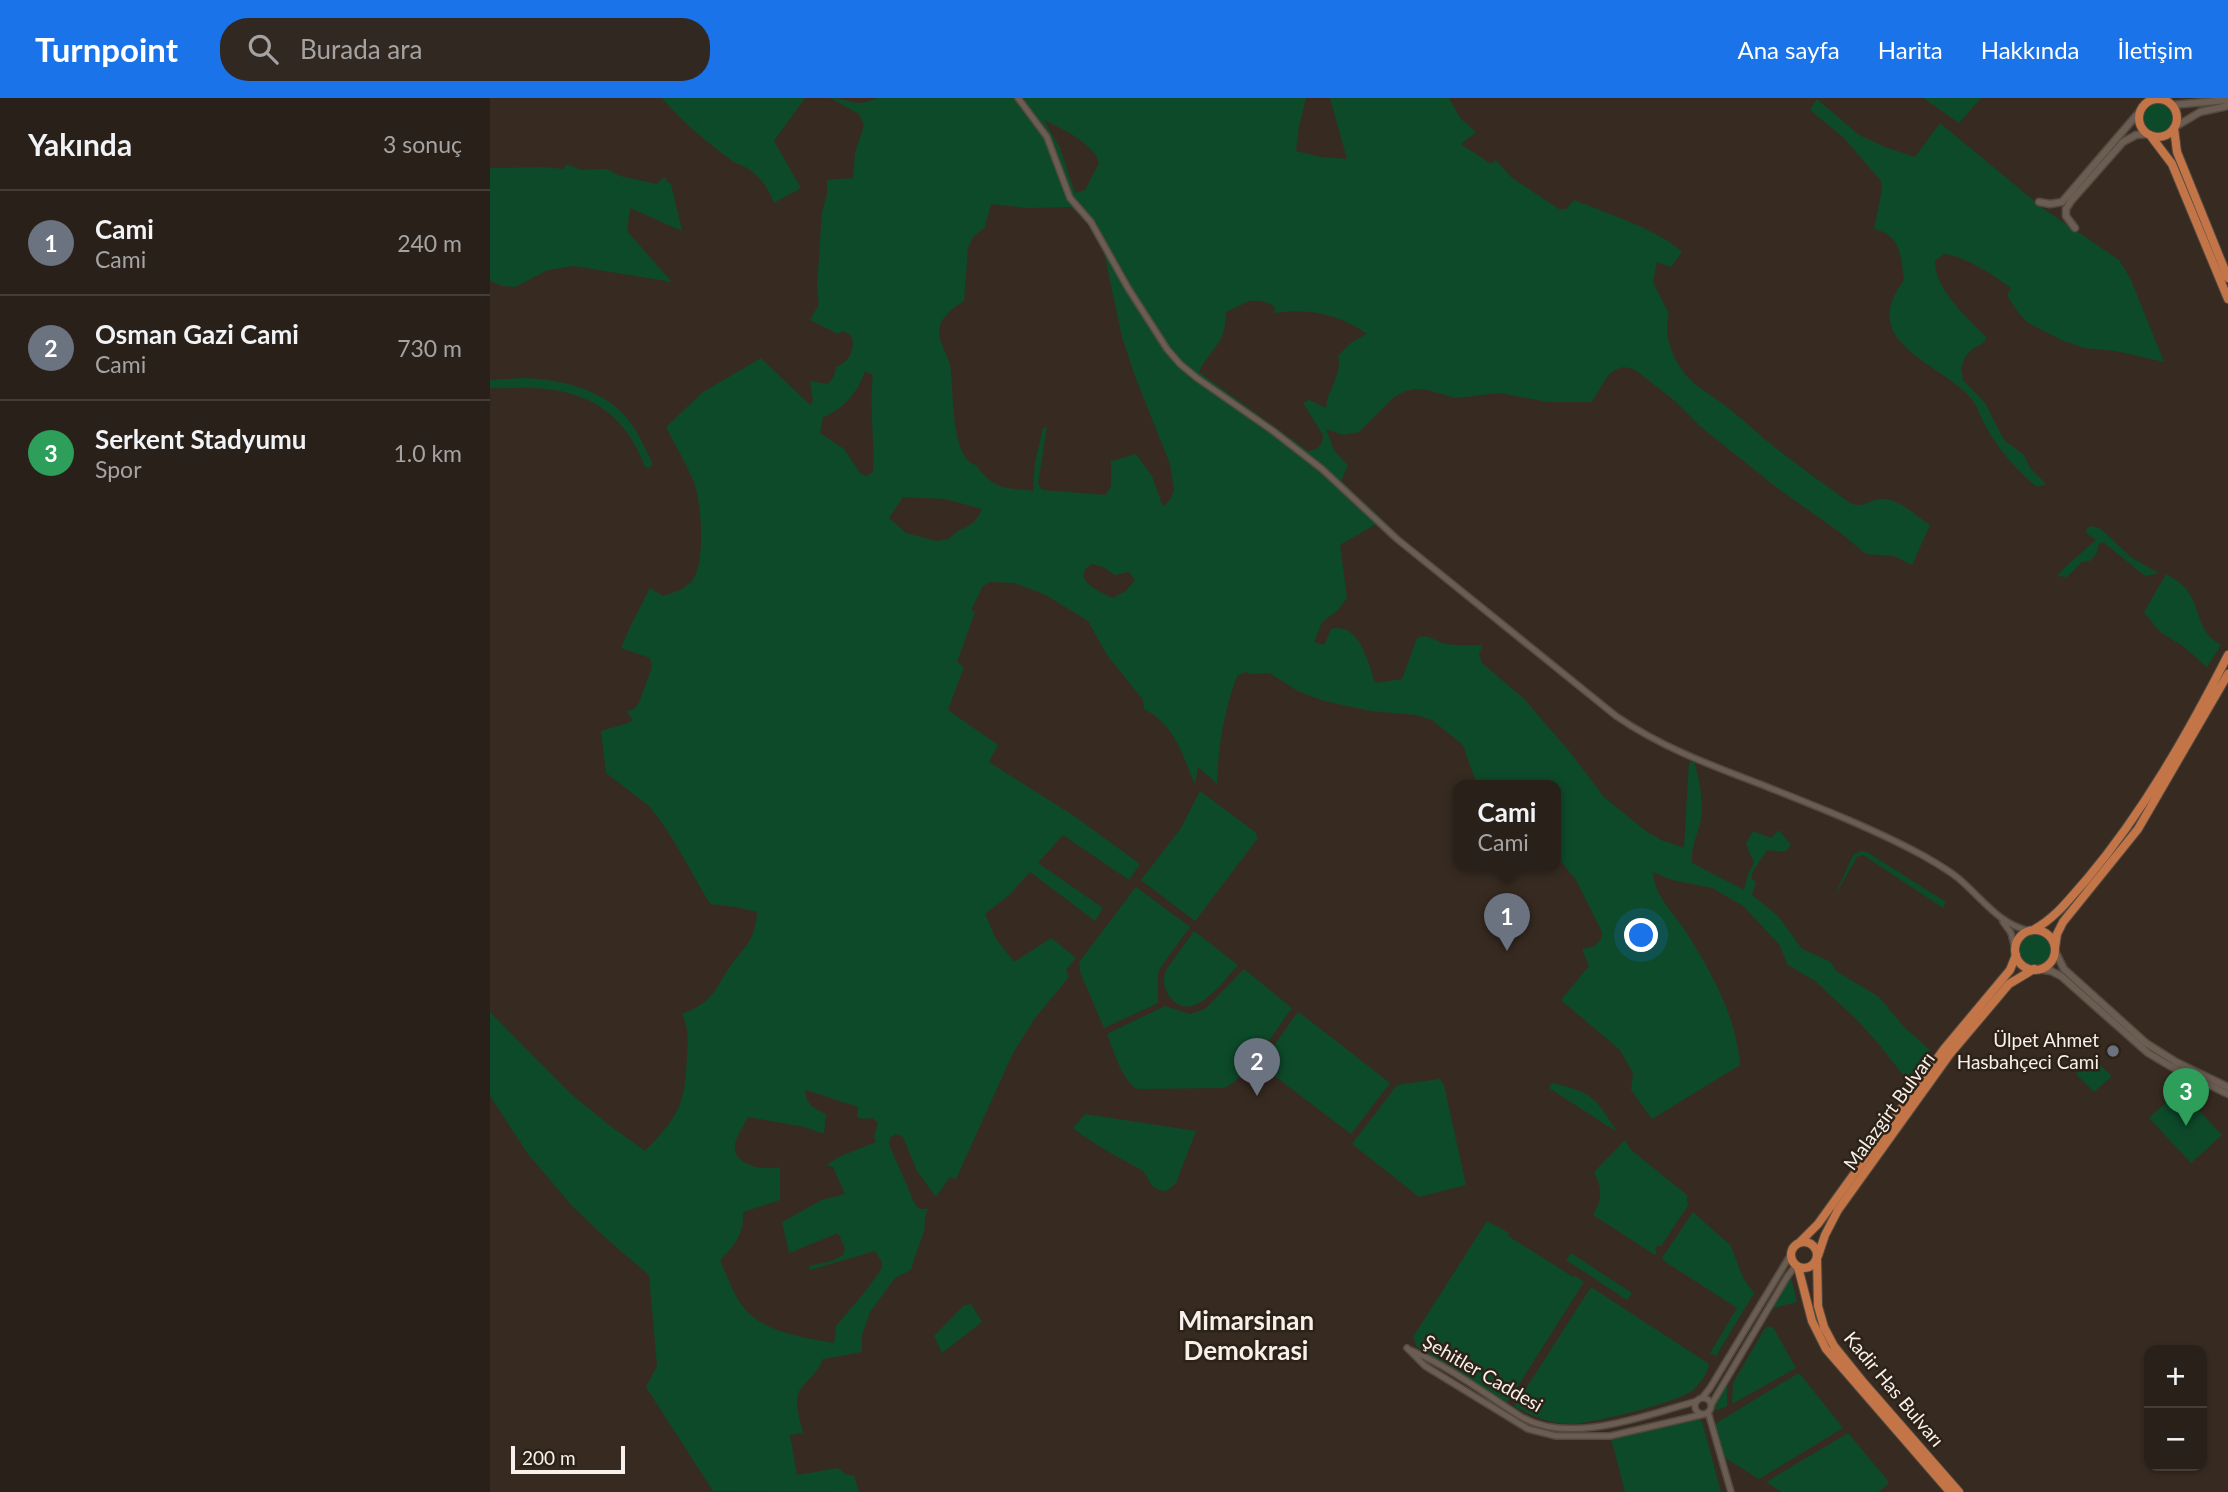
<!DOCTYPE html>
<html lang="tr">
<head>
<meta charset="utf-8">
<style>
	:root { --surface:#292019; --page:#312822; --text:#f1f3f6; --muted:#a5a3a2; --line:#453e38; --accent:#1a73e8 }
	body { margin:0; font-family:Lato,sans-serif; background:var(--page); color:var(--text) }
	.controls { position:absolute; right:21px; bottom:21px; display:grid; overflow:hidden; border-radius:14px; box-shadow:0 2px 5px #0004 }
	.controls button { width:63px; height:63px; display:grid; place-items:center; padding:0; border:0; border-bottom:2px solid var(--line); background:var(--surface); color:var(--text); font:35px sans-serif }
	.scale { position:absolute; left:21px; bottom:18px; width:114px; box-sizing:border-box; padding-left:7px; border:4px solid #f8f0ea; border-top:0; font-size:19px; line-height:24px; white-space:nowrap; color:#f8f0ea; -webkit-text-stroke:5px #2d2218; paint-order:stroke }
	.you { position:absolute; left:1152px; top:838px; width:24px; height:24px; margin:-18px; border:5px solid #fff; border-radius:50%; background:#1a73e8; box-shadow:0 0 0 10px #1a73e833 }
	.badge { display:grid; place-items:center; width:46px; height:46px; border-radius:50%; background:var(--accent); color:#fff; font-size:23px; font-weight:700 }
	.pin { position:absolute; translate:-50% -58px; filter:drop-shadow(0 2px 4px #0008) }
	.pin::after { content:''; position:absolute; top:37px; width:24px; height:21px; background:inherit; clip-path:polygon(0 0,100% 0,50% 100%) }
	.popup { position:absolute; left:963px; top:682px; width:108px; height:91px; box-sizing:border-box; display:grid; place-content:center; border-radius:14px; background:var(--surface); filter:drop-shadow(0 2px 5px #0005); font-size:23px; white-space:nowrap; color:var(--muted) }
	.popup b { font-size:26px; color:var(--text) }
	.popup::after { content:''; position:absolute; left:50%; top:100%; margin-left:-14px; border:14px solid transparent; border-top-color:var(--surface) }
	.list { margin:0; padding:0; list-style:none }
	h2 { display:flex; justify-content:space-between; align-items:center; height:91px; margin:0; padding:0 28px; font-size:30px }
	h2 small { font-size:23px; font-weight:400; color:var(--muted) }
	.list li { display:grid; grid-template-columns:46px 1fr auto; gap:21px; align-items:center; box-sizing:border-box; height:105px; padding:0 28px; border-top:2px solid var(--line) }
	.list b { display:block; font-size:26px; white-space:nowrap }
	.list p { margin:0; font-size:23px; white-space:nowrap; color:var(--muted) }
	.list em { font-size:23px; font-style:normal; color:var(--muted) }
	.icon { flex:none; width:38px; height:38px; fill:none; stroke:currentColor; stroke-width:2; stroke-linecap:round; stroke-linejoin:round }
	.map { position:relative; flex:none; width:1738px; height:1394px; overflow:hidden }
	header { display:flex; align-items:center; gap:42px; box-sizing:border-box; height:98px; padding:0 35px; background:var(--accent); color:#fff }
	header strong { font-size:33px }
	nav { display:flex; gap:38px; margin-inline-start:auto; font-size:24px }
	.search { width:490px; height:63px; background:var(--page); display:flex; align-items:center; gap:18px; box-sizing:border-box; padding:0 24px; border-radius:28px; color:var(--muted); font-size:26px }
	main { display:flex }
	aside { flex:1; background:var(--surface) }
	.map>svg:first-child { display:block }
	.green { fill:#0d4a2a; fill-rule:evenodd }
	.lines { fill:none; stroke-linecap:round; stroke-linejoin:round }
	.tertiary-casing { stroke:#524940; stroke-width:8 }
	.secondary-casing { stroke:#524940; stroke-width:9 }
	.trunk-casing { stroke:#524940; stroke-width:10 }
	.tertiary { stroke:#6b5d52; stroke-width:5 }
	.secondary { stroke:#6b5d52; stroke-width:6 }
	.trunk { stroke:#c47547; stroke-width:8 }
	.worship-dot { fill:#6b7280; stroke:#2d2218; stroke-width:2.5 }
	.labels { text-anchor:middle; stroke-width:5; stroke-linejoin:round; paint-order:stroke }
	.poi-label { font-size:19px; fill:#f8f0ea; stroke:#2d2218; text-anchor:end }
	.street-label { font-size:19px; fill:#f8f0ea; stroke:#2d2218 }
	.district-label { font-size:26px; font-weight:bold; fill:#f8f0ea; stroke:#2d2218 }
</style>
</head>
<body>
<header>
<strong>Turnpoint</strong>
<div class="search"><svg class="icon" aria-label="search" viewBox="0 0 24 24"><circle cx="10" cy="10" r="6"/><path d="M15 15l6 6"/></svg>Burada ara</div>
<nav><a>Ana sayfa</a><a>Harita</a><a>Hakkında</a><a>İletişim</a></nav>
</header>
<main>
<aside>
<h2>Yakında<small>3 sonuç</small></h2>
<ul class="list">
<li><span class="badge" style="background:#6b7280">1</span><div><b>Cami</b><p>Cami</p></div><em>240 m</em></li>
<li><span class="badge" style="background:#6b7280">2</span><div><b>Osman Gazi Cami</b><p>Cami</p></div><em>730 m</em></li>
<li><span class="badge" style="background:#2e9e5b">3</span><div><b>Serkent Stadyumu</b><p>Spor</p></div><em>1.0 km</em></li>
</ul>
</aside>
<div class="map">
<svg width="1738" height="1394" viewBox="0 0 1738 1394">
	<rect width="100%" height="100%" fill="#372b21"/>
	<path class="green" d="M172 0H315L284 43 311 90 284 105C278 90 271 79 257 70 252 67 247 66 242 63 217 44 193 25 172 0Z
		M340 0C361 0 363 11 387 0H816L809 28 806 53 831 59 857 61 840 0H959L970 20 986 34 971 46 1001 66 1006 62 1021 79 1069 111H1076L1084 102C1112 113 1173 134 1192 154L1181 169 1167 164 1163 184 1179 216C1173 235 1181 256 1192 272 1204 289 1221 296 1237 309 1252 321 1267 335 1282 347 1307 367 1334 386 1360 405 1373 411 1378 402 1391 401 1410 400 1425 418 1440 427L1422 467 1404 458 1376 456 1348 433 1286 389 1211 329 1185 303 1144 271 1133 269 1123 273 1118 277 1102 304H1058L1010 295 965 300 938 292 925 291 916 293 904 299 869 334 853 337 836 331 844 352 858 368 851 383 893 422 850 447 857 500 847 513 832 524 824 544 834 547 841 531C869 523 879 566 885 585L912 581 927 540C941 535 944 544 956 546 968 548 981 547 993 547L989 556 992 565 1034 601 1079 653 1114 699 1157 734 1171 742 1194 750 1199 665 1204 663C1210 683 1214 705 1210 726 1206 740 1201 750 1202 765L1254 792 1258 776 1264 765 1256 746 1263 733 1281 740 1289 732 1301 747 1295 754 1277 752 1262 775V781L1266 784 1262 797 1288 818 1312 851 1341 864 1346 873 1389 899 1414 929 1440 952 1417 982 1388 945 1366 921 1325 883 1298 867 1289 846 1253 808 1222 790 1182 782 1163 774C1164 798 1184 815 1196 834 1222 876 1246 917 1250 967L1162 1021 1141 992 1143 975 1130 952 1071 902 1099 868 1092 851 1105 848 1111 841 1112 834 1086 782 1066 757V687H987L973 647 942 622 926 617 881 613 834 603 808 593 779 575 761 576 756 574 747 578C734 613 728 649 727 686L708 669 705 686C692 656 685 627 654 611L653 602 617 557 598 523 556 497 524 485 500 484 493 488 481 512 485 514 467 564 474 569 458 612 508 647 499 664 584 718 650 766 639 782 573 737 548 765 613 810 605 823 540 774 519 797 495 816 506 841 524 864 561 840 586 860 576 872 579 879 545 920 523 955 466 1081 460 1079 446 1099 427 1073 413 1039 406 1036 400 1040 399 1046 424 1104 429 1111H438C433 1119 436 1124 434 1133 430 1146 424 1159 421 1172L405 1180 380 1214 372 1237V1254L333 1261C327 1275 321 1278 312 1289 302 1300 310 1322 313 1335L300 1337 307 1377 348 1370 355 1376 364 1378 369 1394 223 1393 156 1289 167 1268 159 1177 119 1143 83 1109 38 1056 0 998V914L81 996 119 1027 155 1053C189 1018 195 1007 197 958 198 942 199 930 192 916 225 903 223 893 241 867 257 846 265 842 267 814L245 809 220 806C200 773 184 738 159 708L116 675 111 633 141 624 142 621 136 613 143 612 149 605 162 569 160 560 131 550 140 529 160 490 173 498C183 495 195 491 202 483 216 465 212 403 203 382 195 364 185 346 176 329L213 294 271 260 320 307 323 303 320 283 338 286 344 278 346 269C360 264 366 250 361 237L353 233 348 236 320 222 329 206 327 189 332 114 337 97V82L363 80 365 55 374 27 369 16ZM554 22C571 30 605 46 609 65L595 92 585 95 570 50ZM501 106 537 110 581 109 598 125 614 154 632 239 646 281 680 366 684 392 681 400 673 409 662 378 646 356 621 363V389L615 397 552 392 548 385 557 329 553 330 545 364 543 393C514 389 505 393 486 367 460 361 464 289 460 267 457 255 448 243 449 231 451 219 464 209 474 203L478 150 483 139 495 129ZM759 203C768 202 779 203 785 210L784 215C818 210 849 216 877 236L862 244 848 258C853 277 837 291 836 310L819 302 813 305 833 337C833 347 828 352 818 353L709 274C721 249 736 247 736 214ZM375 273 383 277C379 309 385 341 383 374L376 378 370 375 354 351 330 335 333 319C354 311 368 294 375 273ZM413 399 455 401 492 411C483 433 472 426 459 441L446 443 416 435 399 420ZM602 466 613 469 625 477 639 474 645 482 636 493 623 500C612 495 578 481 602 466ZM316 992 368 1009 367 1019 373 1021 382 1020 388 1025 384 1038 386 1044 349 1059 336 1067 343 1069 355 1096 332 1102 292 1124 299 1155 348 1135 355 1150 353 1157 342 1163 319 1168 320 1172 385 1153 392 1164V1170L378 1190 346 1228 344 1245C312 1239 271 1235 251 1206 242 1193 236 1176 230 1162 245 1147 254 1136 253 1114L290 1102V1069C275 1073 241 1068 245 1046 247 1037 254 1027 258 1019L315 1029 334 1036 336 1016C324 1011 314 1005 316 992Z
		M1433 0H1491L1469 25Z
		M1327 1 1369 37 1395 49 1425 59 1450 25 1554 111 1629 162 1641 182 1674 264 1626 253 1594 250 1571 242 1537 224 1527 213 1517 197 1521 190C1505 178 1473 157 1454 156L1445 163C1444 190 1479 222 1497 240L1492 246 1482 251 1475 259 1471 270 1473 282 1495 305 1514 342 1534 357 1540 370 1556 386 1547 389C1526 372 1508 351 1495 327 1490 318 1487 307 1480 299 1447 263 1367 245 1414 182 1411 159 1411 137 1384 131L1392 91 1391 83 1354 40 1320 12Z
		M1653 20a15 15 0 1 1 30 0a15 15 0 1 1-30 0Z
		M77 66 91 72 117 71 130 78 167 86 174 79 176 80V83L181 86 192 133 140 110 137 133 182 184 84 168 58 172 25 189 12 188 0 183V70L54 69 73 71Z
		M32 280C69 281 112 290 137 320 148 333 154 349 162 364V368L159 370 155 369C135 316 100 293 44 290 29 289 14 291 0 290V282Z
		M1601 428 1611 431 1642 460 1669 475 1655 478 1613 444 1608 447 1607 455 1600 463 1592 464 1577 479 1567 478 1575 469 1606 442 1596 435 1597 430Z
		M1676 476C1682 480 1691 484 1695 490 1712 509 1705 533 1731 547L1717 569 1694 549 1670 534 1654 514Z
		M710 693 765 734 768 740 705 823 651 782 691 730Z
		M1371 753 1377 754 1456 804 1453 810 1373 757 1367 759 1344 799 1363 757Z
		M646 789 700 829 670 870 668 876V905L614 930 590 874 589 864Z
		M704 833 748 867C733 883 702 929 679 898 673 890 673 881 676 872Z
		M1529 852a16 16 0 1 1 32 0a16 16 0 1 1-32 0Z
		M754 871 802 910C787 930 756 981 734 990L648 991C633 985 623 951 617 936L675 908 700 916 715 911Z
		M807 915H810L900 985 861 1036 770 967Z
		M1602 960 1622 978 1604 994 1586 976Z
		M950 981 954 987 976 1087 929 1099 862 1046 907 987Z
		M1062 985C1104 995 1105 999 1127 1034L1059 990Z
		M1690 992 1732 1037 1701 1065 1659 1020Z
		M595 1016 706 1033 686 1085 682 1089 675 1093C659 1092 661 1082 653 1073 629 1059 605 1048 583 1030Z
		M1135 1042 1140 1051 1197 1097V1105L1199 1106 1171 1148H1167L1165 1151 1167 1155 1165 1157 1103 1117C1112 1101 1113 1091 1104 1074Z
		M1203 1114 1241 1148 1253 1180 1264 1195 1226 1258 1220 1255 1247 1210 1174 1163 1172 1160Z
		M997 1123 1019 1135 1018 1138 1083 1179 1085 1178 1094 1184 1017 1305 927 1249 923 1239Z
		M1081 1155 1142 1195 1137 1202 1076 1162Z
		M1299 1178 1301 1180 1307 1204 1283 1210 1237 1287V1308L1230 1311H1222L1228 1288 1294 1180Z
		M1101 1189 1219 1266C1218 1275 1209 1287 1202 1293 1188 1304 1100 1326 1081 1326 1060 1326 1043 1318 1024 1309Z
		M481 1206 492 1224 452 1255 444 1238 473 1208Z
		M1280 1228 1284 1231 1306 1270 1242 1306 1243 1285 1275 1230Z
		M1307 1276H1310L1353 1330 1269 1381 1232 1358 1225 1326Z
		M1198 1316 1210 1321 1213 1327 1231 1394H1135L1120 1336Z
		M1358 1335 1398 1383V1386L1388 1394H1292L1276 1384Z"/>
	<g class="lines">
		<defs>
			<path id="tertiary" d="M528 0 557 39 580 100 601 124 638 190 677 251 690 266 707 280 783 333 832 371 907 441 1126 618C1171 649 1220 667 1270 686 1325 708 1380 729 1432 757 1444 764 1457 771 1468 780 1491 799 1509 827 1540 833
				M1513 824 1521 835 1525 851
				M917 1250 935 1268 1038 1331 1066 1338H1120L1215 1316
				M920 1252C960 1269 994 1295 1030 1318 1079 1348 1157 1317 1207 1303
				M1205 1308a8 8 0 1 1 16 0a8 8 0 1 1-16 0Z
				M1212 1300 1220 1290 1301 1156
				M1221 1307 1297 1179 1306 1167
				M1218 1314 1241 1394"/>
			<path id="secondary" d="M1682 7 1738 2
				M1685 29 1710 14 1738 8
				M1549 104 1560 106 1572 104 1651 12
				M1585 130 1576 118V111L1581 103 1633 44 1646 37 1657 36
				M1565 853 1574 871 1656 945 1686 964 1738 989
				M1547 871 1561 873 1571 878 1658 955 1680 968 1738 996"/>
			<path id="trunk" d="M1649 20a19 19 0 1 1 38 0a19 19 0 1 1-38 0Z
				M1684 30 1687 54 1738 180
				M1660 37 1682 66 1738 201
				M1543 832C1566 820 1580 800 1597 781 1654 713 1698 635 1738 557
				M1525 852a20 20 0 1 1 40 0a20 20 0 1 1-40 0Z
				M1565 850 1567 836 1573 824 1648 731 1738 576
				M1301 1157a13 13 0 1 1 26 0a13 13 0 1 1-26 0Z
				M1310 1144 1328 1126 1454 951 1520 872 1526 857
				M1328 1158 1335 1137 1348 1112 1460 956 1519 886 1544 871
				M1327 1160 1328 1208 1334 1229 1344 1248 1373 1284 1469 1394
				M1308 1169 1322 1223 1336 1251 1460 1394"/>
		</defs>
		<use href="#tertiary" class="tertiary-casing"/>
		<use href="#secondary" class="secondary-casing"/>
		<use href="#trunk" class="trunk-casing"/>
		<use href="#tertiary" class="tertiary"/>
		<use href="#secondary" class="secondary"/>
		<use href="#trunk" class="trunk"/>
	</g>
	<circle class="worship-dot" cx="1623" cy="953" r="7"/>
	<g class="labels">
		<g class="poi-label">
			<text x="1609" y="949">Ülpet Ahmet<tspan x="1609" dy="22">Hasbahçeci Cami</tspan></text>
		</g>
		<g class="street-label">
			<text transform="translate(1399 1013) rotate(-54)" y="7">Malazgirt Bulvarı</text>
			<text transform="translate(993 1275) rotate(30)" y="7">Şehitler Caddesi</text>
			<text transform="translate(1404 1291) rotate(50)" y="7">Kadir Has Bulvarı</text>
		</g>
		<g class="district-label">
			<text x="756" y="1232">Mimarsinan<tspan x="756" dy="30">Demokrasi</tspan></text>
		</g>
	</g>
</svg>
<div class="controls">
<button>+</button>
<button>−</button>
</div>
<div class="scale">200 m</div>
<div class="you"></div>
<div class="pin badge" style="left:1017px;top:853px;background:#6b7280">1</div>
<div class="popup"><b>Cami</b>Cami</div>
<div class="pin badge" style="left:767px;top:998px;background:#6b7280">2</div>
<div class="pin badge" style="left:1696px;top:1028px;background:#2e9e5b">3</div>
</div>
</main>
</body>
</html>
